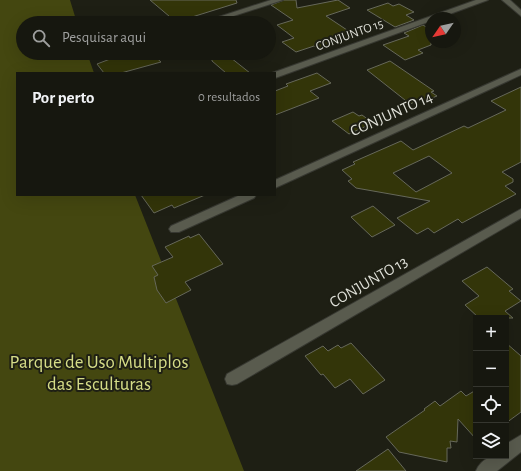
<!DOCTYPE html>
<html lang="pt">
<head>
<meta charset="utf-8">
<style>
	:root { --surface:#16170f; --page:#1f2018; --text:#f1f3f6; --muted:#9e9f9e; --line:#35362f }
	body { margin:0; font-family:"Alegreya Sans",sans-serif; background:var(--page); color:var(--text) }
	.controls { position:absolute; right:12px; bottom:12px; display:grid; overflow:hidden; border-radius:0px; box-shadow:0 4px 16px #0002 }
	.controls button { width:36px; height:36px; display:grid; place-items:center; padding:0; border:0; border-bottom:1px solid var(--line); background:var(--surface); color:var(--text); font:20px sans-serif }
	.compass { position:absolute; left:425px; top:12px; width:36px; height:36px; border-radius:50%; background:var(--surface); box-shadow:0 4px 16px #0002; rotate:236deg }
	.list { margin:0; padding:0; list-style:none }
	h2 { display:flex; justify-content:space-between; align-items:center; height:52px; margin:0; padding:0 16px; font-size:17px }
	h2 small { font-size:13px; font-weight:400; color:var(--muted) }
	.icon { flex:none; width:22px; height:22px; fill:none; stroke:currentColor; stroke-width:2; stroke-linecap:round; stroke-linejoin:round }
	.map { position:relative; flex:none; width:521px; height:471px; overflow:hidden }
	.search { position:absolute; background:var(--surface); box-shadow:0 4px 16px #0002; left:16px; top:16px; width:260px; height:44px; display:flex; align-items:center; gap:10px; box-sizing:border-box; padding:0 14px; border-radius:22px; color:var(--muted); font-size:15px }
	.panel { position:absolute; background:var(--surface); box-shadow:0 4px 16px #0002; left:16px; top:72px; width:260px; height:124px; border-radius:0px }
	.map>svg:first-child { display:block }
	.green { fill:#444710 }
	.building { fill:#333509; stroke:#66685a; fill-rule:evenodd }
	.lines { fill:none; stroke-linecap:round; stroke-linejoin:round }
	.minor-casing { stroke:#373831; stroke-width:2 }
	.minor { fill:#595b4e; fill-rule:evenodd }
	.labels { text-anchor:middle; stroke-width:4; stroke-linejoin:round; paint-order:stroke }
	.far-street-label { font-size:13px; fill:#dedfd7; stroke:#1e1f14 }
	.street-label { font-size:16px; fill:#dedfd7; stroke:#1e1f14 }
	.near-park-label { font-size:19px; fill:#d5dc87; stroke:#1e1f14 }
</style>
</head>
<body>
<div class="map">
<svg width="521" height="471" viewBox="0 0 521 471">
	<rect width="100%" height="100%" fill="#1e1f14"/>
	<path class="green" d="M0 0H70L77 23H23V53H87L94 73H17V195H135L244 471H0Z"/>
	<path class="building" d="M150 0H236L237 3 176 22Z
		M284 0H296L297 8 338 0 350 8 326 16 356 36 318 49 314 46 296 52 282 42 294 38 277 25 293 20 271 5Z
		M388 3 393 6 399 4 414 12 406 15 414 20 395 27 367 10Z
		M423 25 431 30V45L418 50 423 53 405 60 383 45 409 36 404 33Z
		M126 53H151L161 62 121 73H104L97 64Z
		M226 54 250 73H226L212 61V59Z
		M390 61 434 91 431 92 437 96 422 102 419 100 410 104 367 70Z
		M317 73 331 83 310 91 319 98 275 115V91L288 86 286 84Z
		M521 87V162L502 172 513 179V182L505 186 516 194 462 223 458 219 434 233 428 228 417 234 397 218 430 201 356 188 348 181 352 179 342 170 355 164 353 162 401 141 413 150 464 126 468 128 506 110 491 101ZM429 156 452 173 416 192 393 173Z
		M353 112 359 116 362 115 373 123 349 134 332 121Z
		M141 195H205L174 208 172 205 154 213Z
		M373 206 395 225 372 237 351 217Z
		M199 234 223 264 185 282 191 290 166 303 157 290 154 277 158 275 152 266 173 257 165 247 189 236 190 238Z
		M487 267 513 289 509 291 521 301 505 311 513 318H479L465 305 479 296 462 281Z
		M351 343 385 380 363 394 350 379 335 388 323 374 321 375 305 356 323 346 328 351 338 345 341 348Z
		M506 343 521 356V412L506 423Z
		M476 390V439L458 419 457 442 450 441 451 448H447V462L399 452 386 437 425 410 424 409 435 401 440 406 461 391 466 396Z
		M388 449 406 471H356Z"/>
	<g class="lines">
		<defs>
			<path id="minor" d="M271 0H283L212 23H200Z
				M476 0H488L439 18H431V21L278 77 275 78V73H272Z
				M502 0H510L521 10V16Z
				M521 69V75L275 188V180Z
				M240 195H256L254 198 179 232H171L169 229 171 226Z
				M521 209V218L237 384 232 385 227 384 225 379 227 374Z
				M521 435V452L497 471H476C482 457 493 456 506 456V444Z"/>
		</defs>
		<use href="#minor" class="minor-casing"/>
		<use href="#minor" class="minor"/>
	</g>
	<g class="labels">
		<g class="far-street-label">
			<text transform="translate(349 34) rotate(-20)" y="5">CONJUNTO 15</text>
		</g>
		<g class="street-label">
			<text transform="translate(391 113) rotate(-24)" y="6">CONJUNTO 14</text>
			<text transform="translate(368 281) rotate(-30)" y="6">CONJUNTO 13</text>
		</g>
		<g class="near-park-label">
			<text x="99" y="368">Parque de Uso Multiplos<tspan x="99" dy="22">das Esculturas</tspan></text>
		</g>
	</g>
</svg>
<div class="controls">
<button>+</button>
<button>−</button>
<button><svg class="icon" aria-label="locate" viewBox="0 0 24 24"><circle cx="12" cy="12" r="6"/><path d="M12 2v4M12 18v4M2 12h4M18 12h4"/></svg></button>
<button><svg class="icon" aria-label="layers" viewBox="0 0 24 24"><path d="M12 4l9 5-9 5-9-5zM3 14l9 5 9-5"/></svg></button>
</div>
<svg class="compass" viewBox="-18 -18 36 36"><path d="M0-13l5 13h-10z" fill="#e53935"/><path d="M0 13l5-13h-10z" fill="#9e9f9e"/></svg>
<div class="search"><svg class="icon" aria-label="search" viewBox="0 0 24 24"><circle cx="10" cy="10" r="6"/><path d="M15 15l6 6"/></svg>Pesquisar aqui</div>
<section class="panel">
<h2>Por perto<small>0 resultados</small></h2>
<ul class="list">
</ul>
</section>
</div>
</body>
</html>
